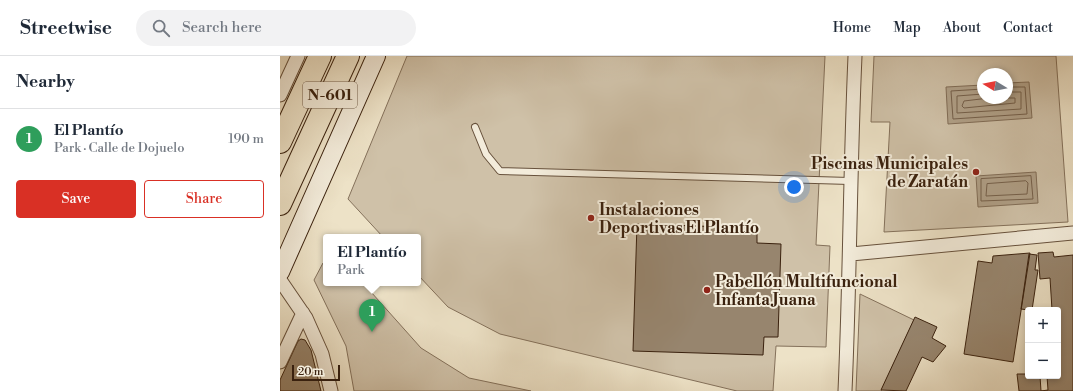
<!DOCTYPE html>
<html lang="en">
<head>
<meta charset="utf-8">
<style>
	:root { --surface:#fff; --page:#f2f2f3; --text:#1f2937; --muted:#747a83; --line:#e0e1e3; --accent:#d93025 }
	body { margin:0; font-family:"Libre Bodoni",serif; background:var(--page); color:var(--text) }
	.controls { position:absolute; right:12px; bottom:12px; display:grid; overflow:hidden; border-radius:4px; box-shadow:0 2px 6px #0003 }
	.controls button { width:36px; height:36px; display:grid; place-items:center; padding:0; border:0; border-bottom:1px solid var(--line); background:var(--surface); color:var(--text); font:20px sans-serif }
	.compass { position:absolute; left:697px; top:12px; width:36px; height:36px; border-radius:50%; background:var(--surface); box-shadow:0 2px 6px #0003; rotate:280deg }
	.scale { position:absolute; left:12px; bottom:10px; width:48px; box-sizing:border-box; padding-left:4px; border:2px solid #3a210e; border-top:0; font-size:11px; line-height:14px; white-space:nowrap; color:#3a210e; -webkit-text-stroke:3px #f3ecdb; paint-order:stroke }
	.you { position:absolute; left:514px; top:131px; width:14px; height:14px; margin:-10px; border:3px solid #fff; border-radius:50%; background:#1a73e8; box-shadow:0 0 0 6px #1a73e833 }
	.badge { display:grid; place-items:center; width:26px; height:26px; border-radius:50%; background:var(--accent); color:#fff; font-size:13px; font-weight:700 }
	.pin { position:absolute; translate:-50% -33px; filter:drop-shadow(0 1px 2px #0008) }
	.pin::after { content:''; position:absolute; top:21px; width:14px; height:12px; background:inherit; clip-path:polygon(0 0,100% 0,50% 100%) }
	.popup { position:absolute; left:43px; top:178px; width:98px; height:52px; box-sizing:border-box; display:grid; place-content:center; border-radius:4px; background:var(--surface); filter:drop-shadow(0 1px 3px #0005); font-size:13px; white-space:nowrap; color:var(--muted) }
	.popup b { font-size:15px; color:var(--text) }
	.popup::after { content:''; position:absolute; left:50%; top:100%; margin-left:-8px; border:8px solid transparent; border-top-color:var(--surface) }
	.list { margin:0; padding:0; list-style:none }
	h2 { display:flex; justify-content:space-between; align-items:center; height:52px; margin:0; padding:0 16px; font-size:17px }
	h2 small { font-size:13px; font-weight:400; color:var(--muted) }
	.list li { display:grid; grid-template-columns:26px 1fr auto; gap:12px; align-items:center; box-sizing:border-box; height:60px; padding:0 16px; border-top:1px solid var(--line) }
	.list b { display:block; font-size:15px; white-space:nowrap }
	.list p { margin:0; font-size:13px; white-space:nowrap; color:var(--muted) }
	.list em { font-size:13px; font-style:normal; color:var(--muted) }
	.actions { display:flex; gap:8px; padding:12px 16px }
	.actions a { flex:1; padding:9px 0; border:1px solid var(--accent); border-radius:4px; text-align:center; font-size:14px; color:var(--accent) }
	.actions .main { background:var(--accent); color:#fff }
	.icon { flex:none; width:22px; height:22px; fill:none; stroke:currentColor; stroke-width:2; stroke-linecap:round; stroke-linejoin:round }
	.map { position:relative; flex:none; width:793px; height:335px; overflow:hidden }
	header { display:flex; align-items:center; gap:24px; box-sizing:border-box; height:56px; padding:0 20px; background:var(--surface); border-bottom:1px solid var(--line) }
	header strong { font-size:19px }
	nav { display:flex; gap:22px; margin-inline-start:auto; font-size:14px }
	.search { width:280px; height:36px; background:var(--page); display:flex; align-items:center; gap:10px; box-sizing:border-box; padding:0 14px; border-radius:22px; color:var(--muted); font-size:15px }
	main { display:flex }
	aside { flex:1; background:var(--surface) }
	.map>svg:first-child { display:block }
	.green { fill:#cfc1a8; stroke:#84715b; fill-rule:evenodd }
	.water { fill:#b0a088; stroke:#816d57 }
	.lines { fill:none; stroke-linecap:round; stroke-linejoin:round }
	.shore { stroke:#75604b; stroke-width:1 }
	.building { fill:#97856e; stroke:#3a210e }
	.lane-casing { stroke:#67513c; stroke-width:8 }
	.street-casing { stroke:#67513c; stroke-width:15 }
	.secondary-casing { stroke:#3a210e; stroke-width:20 }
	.highway-casing { stroke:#3a210e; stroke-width:24 }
	.lane { stroke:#f3ecdb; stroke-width:6 }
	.street { stroke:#f3ecdb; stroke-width:13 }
	.secondary { stroke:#f3ecdb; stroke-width:18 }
	.highway { stroke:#ede2c7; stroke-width:22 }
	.poi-dot { fill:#8f2418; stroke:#f3ecdb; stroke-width:1.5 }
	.labels { text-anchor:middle; stroke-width:4; stroke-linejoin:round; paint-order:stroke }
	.shield { fill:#f3ecdb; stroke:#725e4c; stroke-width:1 }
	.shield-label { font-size:15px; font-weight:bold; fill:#3a210e }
	.poi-label { font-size:16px; font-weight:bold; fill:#3a210e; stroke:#f3ecdb; text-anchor:start }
</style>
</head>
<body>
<header>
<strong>Streetwise</strong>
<div class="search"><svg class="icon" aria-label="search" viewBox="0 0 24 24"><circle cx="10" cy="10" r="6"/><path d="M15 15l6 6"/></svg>Search here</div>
<nav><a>Home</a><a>Map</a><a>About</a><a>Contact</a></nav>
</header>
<main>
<aside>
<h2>Nearby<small></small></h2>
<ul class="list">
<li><span class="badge" style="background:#2e9e5b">1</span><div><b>El Plantío</b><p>Park · Calle de Dojuelo</p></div><em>190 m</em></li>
</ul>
<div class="actions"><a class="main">Save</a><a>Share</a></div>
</aside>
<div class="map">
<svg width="793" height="335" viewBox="0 0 793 335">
	<rect width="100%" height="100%" fill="#ede2c7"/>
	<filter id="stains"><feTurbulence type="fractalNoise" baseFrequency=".005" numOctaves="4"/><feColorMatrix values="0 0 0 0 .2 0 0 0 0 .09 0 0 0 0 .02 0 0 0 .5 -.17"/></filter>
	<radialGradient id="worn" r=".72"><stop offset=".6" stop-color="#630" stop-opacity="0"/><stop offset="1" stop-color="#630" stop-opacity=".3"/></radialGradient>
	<path class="green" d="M127 0H545L536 189 550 190 546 291 496 290 493 335H457L220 278 168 251 138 219V181H103L68 143Z
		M594 0H776L788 166 604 176 610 66H591ZM703 18H727V42H703Z
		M46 206V227H83L141 292 189 322 251 335H74L66 290 34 224 43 207Z
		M580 238 634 264 601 335H576Z"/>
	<path class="water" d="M749 26 752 62 668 68 666 31 703 29V42H727V27Z
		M756 116 758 147 698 151 696 120Z"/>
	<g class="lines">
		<path class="shore" d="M703 33 671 35 673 63 747 58 745 31H727
			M703 38 677 40V57L741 53V36H727
			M709 42 684 45 682 50 684 52 735 47V42H727
			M751 120 753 143 701 145V123Z
			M746 125 748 127 747 138 706 140 707 128Z"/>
	</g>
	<path class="building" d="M357 168 477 172V187L501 188 498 281H484L483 299 353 295Z
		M773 196 774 201 793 199V335H739L737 318H748V320H760L761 335 768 334 767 320H778V254H772L770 222 760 223 758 197Z
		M750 197 733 306 684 298 698 205 712 207 713 200Z
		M749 198 757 199 755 214H758L752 254H748L741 253Z
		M635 261 657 271 652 282 666 290 653 306 642 301 626 335 601 334Z
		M21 283 25 284 31 294 41 335H0V324L18 285Z"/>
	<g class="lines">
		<defs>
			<path id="lane" d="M195 71 206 98 220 115 570 125"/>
			<path id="street" d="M0 39 18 0
				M571 198 793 177
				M0 224 26 262 42 298 51 335
				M0 306 23 257
				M565 335C570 223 570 112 575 0"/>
			<path id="secondary" d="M0 216 96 0"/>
			<path id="highway" d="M0 86 40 0
				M0 148 68 0"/>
		</defs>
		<use href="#lane" class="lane-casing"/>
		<use href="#street" class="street-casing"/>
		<use href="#secondary" class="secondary-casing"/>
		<use href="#highway" class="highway-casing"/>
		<use href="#lane" class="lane"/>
		<use href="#street" class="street"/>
		<use href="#secondary" class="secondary"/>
		<use href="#highway" class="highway"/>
	</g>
	<g class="poi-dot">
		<circle cx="696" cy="116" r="4"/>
		<circle cx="311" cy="162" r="4"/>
		<circle cx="427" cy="234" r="4"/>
	</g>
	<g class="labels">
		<rect class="shield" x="23" y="26" width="54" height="26" rx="3"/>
		<g class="shield-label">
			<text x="50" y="44">N-601</text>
		</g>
		<g class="poi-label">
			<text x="688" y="113" text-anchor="end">Piscinas Municipales<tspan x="688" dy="18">de Zaratán</tspan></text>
			<text x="319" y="159">Instalaciones<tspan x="319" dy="18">Deportivas El Plantío</tspan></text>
			<text x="435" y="231">Pabellón Multifuncional<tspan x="435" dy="18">Infanta Juana</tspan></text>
		</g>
	</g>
	<rect width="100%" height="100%" filter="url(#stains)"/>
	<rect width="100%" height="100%" fill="url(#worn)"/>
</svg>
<div class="controls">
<button>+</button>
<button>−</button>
</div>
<svg class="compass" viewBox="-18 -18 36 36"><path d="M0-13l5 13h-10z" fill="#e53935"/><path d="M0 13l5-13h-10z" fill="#747a83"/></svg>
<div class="scale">20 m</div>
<div class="you"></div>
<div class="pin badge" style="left:92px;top:276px;background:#2e9e5b">1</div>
<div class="popup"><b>El Plantío</b>Park</div>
</div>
</main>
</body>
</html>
